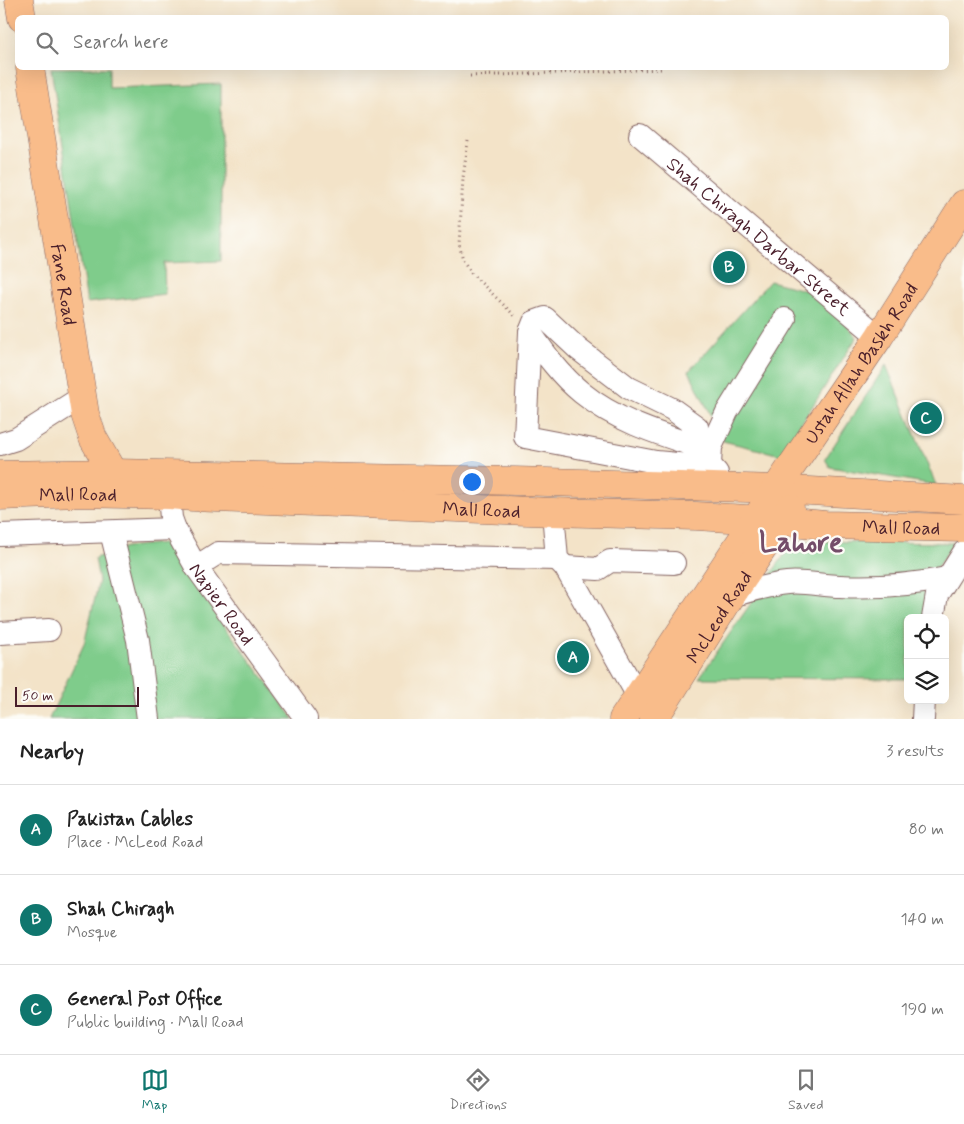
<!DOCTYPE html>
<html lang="en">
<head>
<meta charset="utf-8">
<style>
	:root { --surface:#fff; --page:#f6f6f6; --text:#222; --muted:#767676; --line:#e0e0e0; --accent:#0f766e }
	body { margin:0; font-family:Mynerve,sans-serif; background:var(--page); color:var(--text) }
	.controls { position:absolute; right:15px; bottom:15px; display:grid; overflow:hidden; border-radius:8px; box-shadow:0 5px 20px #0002 }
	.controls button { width:45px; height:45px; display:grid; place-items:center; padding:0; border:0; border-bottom:1px solid var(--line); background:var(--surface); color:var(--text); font:25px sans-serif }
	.scale { position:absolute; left:15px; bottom:12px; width:124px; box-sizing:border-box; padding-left:5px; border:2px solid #4a1f2b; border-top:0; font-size:14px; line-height:18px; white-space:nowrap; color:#4a1f2b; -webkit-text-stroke:4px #fdfcf7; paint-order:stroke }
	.you { position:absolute; left:471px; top:481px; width:18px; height:18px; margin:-12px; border:4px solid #fff; border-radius:50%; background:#1a73e8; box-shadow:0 0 0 8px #1a73e833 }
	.badge { display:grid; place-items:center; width:32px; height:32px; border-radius:50%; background:var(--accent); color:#fff; font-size:16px; font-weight:700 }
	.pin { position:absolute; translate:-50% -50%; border:2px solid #fff; box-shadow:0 1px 5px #0006 }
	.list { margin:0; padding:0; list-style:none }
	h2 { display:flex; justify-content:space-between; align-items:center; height:65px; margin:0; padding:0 20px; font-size:21px }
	h2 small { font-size:16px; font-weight:400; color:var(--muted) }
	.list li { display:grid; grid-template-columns:32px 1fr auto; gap:15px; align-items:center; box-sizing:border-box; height:90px; padding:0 20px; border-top:1px solid var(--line) }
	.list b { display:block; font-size:19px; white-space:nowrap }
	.list p { margin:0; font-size:16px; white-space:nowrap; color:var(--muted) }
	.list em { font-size:16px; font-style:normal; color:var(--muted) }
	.icon { flex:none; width:28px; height:28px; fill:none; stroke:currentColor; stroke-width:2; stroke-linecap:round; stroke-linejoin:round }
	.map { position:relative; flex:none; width:964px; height:719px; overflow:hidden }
	.search { position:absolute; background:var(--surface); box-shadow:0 5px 20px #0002; left:15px; right:15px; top:15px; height:55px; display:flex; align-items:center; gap:12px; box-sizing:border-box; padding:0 18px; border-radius:8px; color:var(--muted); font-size:19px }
	.sheet { height:335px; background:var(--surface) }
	nav { display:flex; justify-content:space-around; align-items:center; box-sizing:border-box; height:70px; border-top:1px solid var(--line); background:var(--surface); font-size:14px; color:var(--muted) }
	nav a { display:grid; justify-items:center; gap:2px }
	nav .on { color:var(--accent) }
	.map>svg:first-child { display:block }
	.green { fill:#7fcc8b; stroke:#64765b }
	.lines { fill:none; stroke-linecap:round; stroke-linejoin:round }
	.minor-casing { stroke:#856462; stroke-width:24 }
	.major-casing { stroke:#856462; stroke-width:29 }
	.path { stroke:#856462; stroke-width:3; stroke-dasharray:1 4; stroke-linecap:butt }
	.minor { stroke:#fff; stroke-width:22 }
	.major { stroke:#f9bc8a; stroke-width:28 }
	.labels { text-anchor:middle; stroke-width:4.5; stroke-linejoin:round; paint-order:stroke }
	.street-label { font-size:19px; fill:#4a1f2b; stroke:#fdfcf7 }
	.town-label { font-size:29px; font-weight:bold; fill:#744d69; stroke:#fdfcf7 }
</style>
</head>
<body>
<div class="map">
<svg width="964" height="719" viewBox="0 0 964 719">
	<rect width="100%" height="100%" fill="#fdfcf7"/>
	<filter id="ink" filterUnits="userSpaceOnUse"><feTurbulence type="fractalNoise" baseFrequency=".02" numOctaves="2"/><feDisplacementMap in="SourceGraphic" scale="10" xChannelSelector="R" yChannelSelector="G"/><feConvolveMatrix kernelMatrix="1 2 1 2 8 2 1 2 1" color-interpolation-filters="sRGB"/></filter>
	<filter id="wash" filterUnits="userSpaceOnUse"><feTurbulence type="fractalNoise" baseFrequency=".0096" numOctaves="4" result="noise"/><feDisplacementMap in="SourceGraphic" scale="20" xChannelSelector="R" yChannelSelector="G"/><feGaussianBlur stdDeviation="1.12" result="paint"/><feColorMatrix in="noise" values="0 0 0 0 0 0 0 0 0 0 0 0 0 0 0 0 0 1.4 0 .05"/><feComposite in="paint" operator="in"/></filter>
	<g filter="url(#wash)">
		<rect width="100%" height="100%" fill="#f3e3c8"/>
		<path class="green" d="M51 68H109V88L221 84V261L164 263 165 294 87 303Z
			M770 281 823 295 857 337 781 455 723 441 689 371Z
			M886 365 936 485 830 467 825 459Z
			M794 541 954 543 937 567 928 601 925 618H908V679L699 678Z
			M163 543 294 719H49L84 644 99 581 95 558 126 547Z"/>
	</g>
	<g filter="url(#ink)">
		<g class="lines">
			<defs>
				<g id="minor">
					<path id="s1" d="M640 135 879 337"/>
					<path d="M530 332 534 322 545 318 578 349 629 388 672 409 697 427 696 446 698 460"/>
					<path d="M0 444 16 439 82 397"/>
					<path d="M696 446C656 433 615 420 582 393 561 376 545 354 530 332L525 437 656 462 699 466 710 465"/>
					<path d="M717 473 710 465 711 447 727 412 785 319"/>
					<path id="s2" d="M171 479 170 507 171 518 175 529 196 567 306 719"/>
					<path d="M553 512 557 559 565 567 638 696"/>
					<path d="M111 532 138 640 148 719"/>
					<path d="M0 535 175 529"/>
					<path d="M196 567 218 553 557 559"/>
					<path d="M565 567 598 569 610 561 674 563"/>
					<path d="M731 596C749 591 768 585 787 583 804 581 823 586 840 586 878 588 911 585 947 578"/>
					<path d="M933 618 937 595 964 552"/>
					<path d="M0 633 49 630"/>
					<path d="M923 719 924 700"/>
				</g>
				<g id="major">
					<path d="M19 0 22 18"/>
					<path id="s3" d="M30 68 85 414 93 438 113 473 114 488"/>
					<path d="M0 475 113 473 515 481 776 489 964 500"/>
					<path id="s4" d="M0 496 78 493 170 495 193 497 553 512 696 516 781 521 825 525 964 528"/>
					<path id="s5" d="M623 719 755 520 879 337 964 204"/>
					<path id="s6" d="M654 719 731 596 790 508"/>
				</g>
			</defs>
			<use href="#minor" class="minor-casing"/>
			<use href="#major" class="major-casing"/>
			<path class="path" d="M470 76 663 69
				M468 141 463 178 459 244 463 260 471 273 516 317"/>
			<use href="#minor" class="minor"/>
			<use href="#major" class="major"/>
		</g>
	</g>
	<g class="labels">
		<g class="street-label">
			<text dy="7" stroke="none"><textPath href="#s1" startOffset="156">Shah Chiragh Darbar Street</textPath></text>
			<text dy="7" stroke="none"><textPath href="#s3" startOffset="219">Fane Road</textPath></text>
			<text dy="7" stroke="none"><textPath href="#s5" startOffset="428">Ustah Allah Baskh Road</textPath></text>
			<text dy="7" stroke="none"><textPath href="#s4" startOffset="78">Mall Road</textPath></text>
			<text dy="7" stroke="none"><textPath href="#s4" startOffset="482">Mall Road</textPath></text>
			<text dy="7" stroke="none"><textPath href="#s4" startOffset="902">Mall Road</textPath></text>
			<text dy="7" stroke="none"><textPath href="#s2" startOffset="139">Napier Road</textPath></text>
			<text dy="7" stroke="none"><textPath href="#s6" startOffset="121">McLeod Road</textPath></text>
		</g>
		<g class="town-label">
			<text x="801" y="551">Lahore</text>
		</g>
	</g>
</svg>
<div class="controls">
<button><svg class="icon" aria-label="locate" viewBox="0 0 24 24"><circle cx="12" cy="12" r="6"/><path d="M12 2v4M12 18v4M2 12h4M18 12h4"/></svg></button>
<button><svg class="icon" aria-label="layers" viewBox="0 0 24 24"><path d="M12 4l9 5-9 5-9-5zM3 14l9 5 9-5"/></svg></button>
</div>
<div class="scale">50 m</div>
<div class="you"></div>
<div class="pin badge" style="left:573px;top:657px">A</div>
<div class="pin badge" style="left:729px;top:267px">B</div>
<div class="pin badge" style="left:926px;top:418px">C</div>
<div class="search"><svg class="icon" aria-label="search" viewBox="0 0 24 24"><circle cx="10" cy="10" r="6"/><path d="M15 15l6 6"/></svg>Search here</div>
</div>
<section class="sheet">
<h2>Nearby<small>3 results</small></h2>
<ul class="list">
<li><span class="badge">A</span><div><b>Pakistan Cables</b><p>Place · McLeod Road</p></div><em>80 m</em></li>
<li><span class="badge">B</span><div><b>Shah Chiragh</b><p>Mosque</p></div><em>140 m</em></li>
<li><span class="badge">C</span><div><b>General Post Office</b><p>Public building · Mall Road</p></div><em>190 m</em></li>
</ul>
</section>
<nav>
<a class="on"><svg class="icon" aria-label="map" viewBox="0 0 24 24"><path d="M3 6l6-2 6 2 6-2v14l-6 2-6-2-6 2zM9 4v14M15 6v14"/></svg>Map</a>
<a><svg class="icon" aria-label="directions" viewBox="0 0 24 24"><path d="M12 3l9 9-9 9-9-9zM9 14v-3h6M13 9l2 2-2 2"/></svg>Directions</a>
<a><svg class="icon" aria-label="saved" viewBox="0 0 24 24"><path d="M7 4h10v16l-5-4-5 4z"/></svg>Saved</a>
</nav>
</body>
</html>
